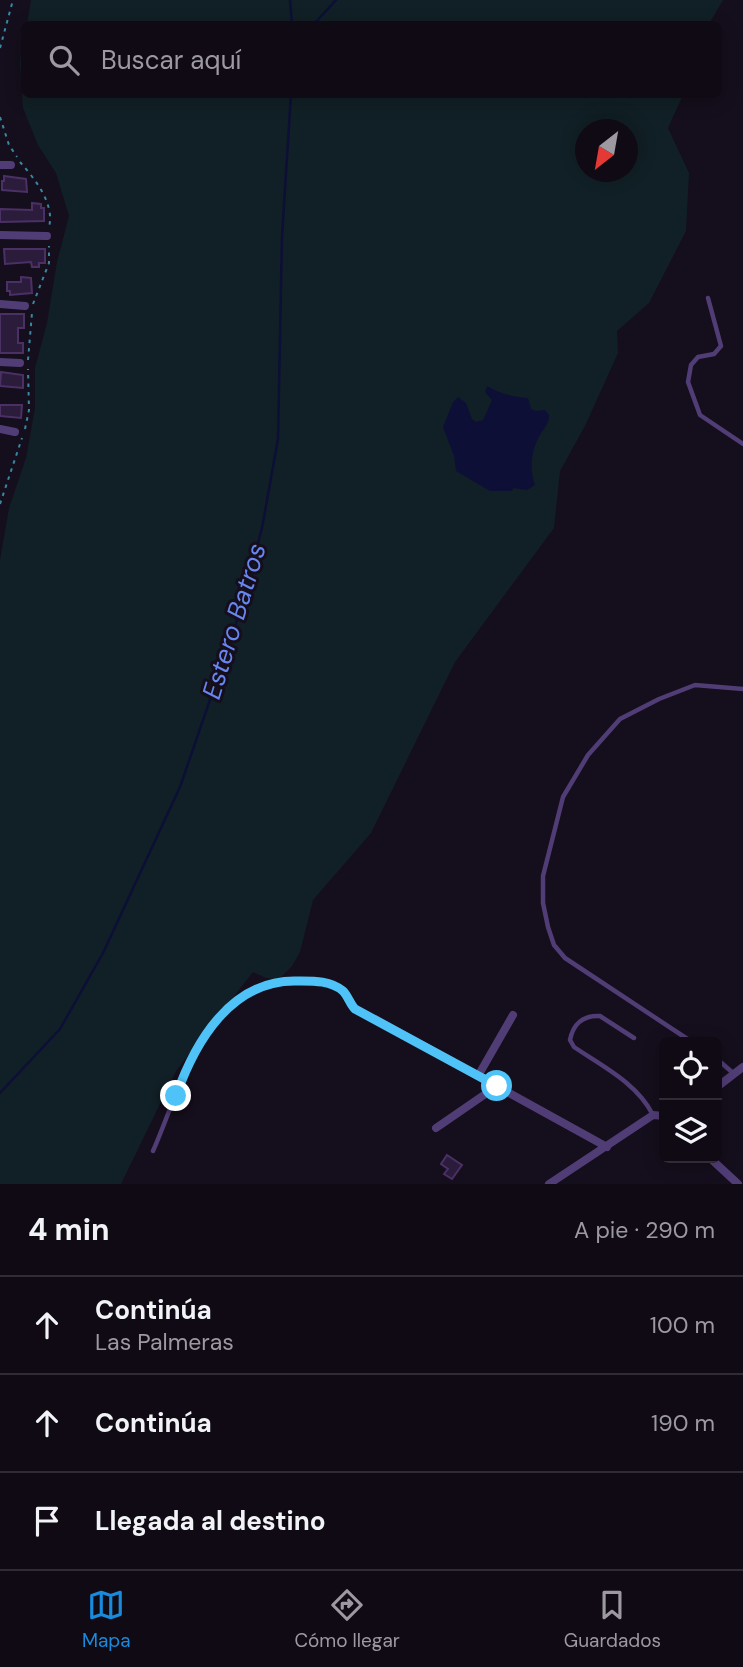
<!DOCTYPE html>
<html lang="es">
<head>
<meta charset="utf-8">
<style>
	:root { --surface:#100a15; --page:#19131e; --text:#f1f3f6; --muted:#9c9aa0; --line:#302b34; --accent:#188bdc }
	body { margin:0; font-family:"DM Sans",sans-serif; background:var(--page); color:var(--text) }
	.controls { position:absolute; right:21px; bottom:21px; display:grid; overflow:hidden; border-radius:10px; box-shadow:0 4px 18px #0003 }
	.controls button { width:63px; height:63px; display:grid; place-items:center; padding:0; border:0; border-bottom:2px solid var(--line); background:var(--surface); color:var(--text); font:35px sans-serif }
	.compass { position:absolute; left:575px; top:119px; width:63px; height:63px; border-radius:50%; background:var(--surface); box-shadow:0 4px 18px #0003; rotate:211deg }
	.stop { position:absolute; width:21px; height:21px; margin:-16px; border:5px solid #4fc3f7; border-radius:50%; background:#fff }
	.stop.end { background:#4fc3f7; border-color:#fff; box-shadow:0 2px 7px #0008 }
	.list { margin:0; padding:0; list-style:none }
	h2 { display:flex; justify-content:space-between; align-items:center; height:91px; margin:0; padding:0 28px; font-size:30px }
	h2 small { font-size:23px; font-weight:400; color:var(--muted) }
	.list li { display:grid; grid-template-columns:46px 1fr auto; gap:21px; align-items:center; box-sizing:border-box; height:98px; padding:0 28px; border-top:2px solid var(--line) }
	.list b { display:block; font-size:26px; white-space:nowrap }
	.list p { margin:0; font-size:23px; white-space:nowrap; color:var(--muted) }
	.list em { font-size:23px; font-style:normal; color:var(--muted) }
	.icon { flex:none; width:38px; height:38px; fill:none; stroke:currentColor; stroke-width:2; stroke-linecap:round; stroke-linejoin:round }
	.map { position:relative; flex:none; width:743px; height:1184px; overflow:hidden }
	.search { position:absolute; background:var(--surface); box-shadow:0 4px 18px #0003; left:21px; right:21px; top:21px; height:77px; display:flex; align-items:center; gap:18px; box-sizing:border-box; padding:0 24px; border-radius:10px; color:var(--muted); font-size:26px }
	.sheet { height:385px; background:var(--surface) }
	nav { display:flex; justify-content:space-around; align-items:center; box-sizing:border-box; height:98px; border-top:2px solid var(--line); background:var(--surface); font-size:19px; color:var(--muted) }
	nav a { display:grid; justify-items:center; gap:4px }
	nav .on { color:var(--accent) }
	.map>svg:first-child { display:block }
	.green { fill:#112026; fill-rule:evenodd }
	.water { fill:#0d0f36 }
	.lines { fill:none; stroke-linecap:round; stroke-linejoin:round }
	.stream { stroke:#0d0f36; stroke-width:2.5 }
	.building { fill:#2c1c3b; stroke:#4b3065; stroke-width:2 }
	.path { stroke:#3988a3; stroke-width:2; stroke-dasharray:3.5 5; stroke-linecap:butt }
	.lane { stroke:#513d76; stroke-width:4.5 }
	.street { stroke:#513d76; stroke-width:8 }
	.route { stroke:#4fc3f7; stroke-width:9 }
	.labels { text-anchor:middle; stroke-width:6; stroke-linejoin:round; paint-order:stroke }
	.water-label { font-size:26px; font-style:italic; fill:#6786ef; stroke:#150e1c }
</style>
</head>
<body>
<div class="map">
<svg width="743" height="1184" viewBox="0 0 743 1184">
	<rect width="100%" height="100%" fill="#150e1c"/>
	<path class="green" d="M31 0H723L709 24H27Z
		M24 34V94L683 95 668 128 689 173 686 231 649 303 617 331 618 353 585 426 560 471 554 528 455 662 371 833 313 900 300 952 292 966 280 978 275 979 266 978 253 972 176 1071 121 1184H0V560L9 508 26 458 35 408V368L47 323 57 262 69 216 56 173 38 145 23 108 20 62ZM586 130H628V172H586Z"/>
	<path class="water" d="M487 386C501 394 513 397 528 398L531 409 536 411 545 410 549 415C549 424 544 428 540 435 531 450 529 469 535 485L527 490 513 488 512 491H490L456 471 454 456 443 427 453 402 458 397 466 403 472 419 476 422 483 420 492 400 485 392Z"/>
	<g class="lines">
		<path class="stream" d="M290 0 292 24
			M314 24 336 0
			M0 1093 60 1029 103 953 180 787 235 627 262 528 278 439 282 236 291 94"/>
	</g>
	<path class="building" d="M4 176 26 179 27 192 2 190V181H4Z
		M32 203 41 204V208H44V221L0 222V209L32 210Z
		M4 249H45V263H39V267H32L31 262 5 264Z
		M21 277 31 278 32 293 10 295V291H7V282H21Z
		M0 314H24V328H18V343H23V353H0Z
		M1 372 23 375V388L0 386Z
		M0 405H22L21 418 0 416Z
		M447 1155 462 1165 452 1179 444 1174 448 1169 441 1164Z"/>
	<g class="lines">
		<path class="path" d="M0 48 13 0
			M0 117 9 145 17 157
			M20 162C35 179 55 204 49 227
			M33 304 49 263V246
			M28 360 32 313
			M25 429 29 410 28 369
			M0 504 22 438"/>
		<path class="lane" d="M708 298 721 346 714 354 698 357 691 365 688 382 700 415 743 444
			M634 1038 600 1016C583 1015 573 1024 570 1040L574 1047C602 1066 637 1083 653 1115
			M692 1042 565 958 554 945 548 927 543 903V876L563 797 588 755 620 719 659 699 695 685 743 689
			M717 1059 733 1073
			M153 1151C181 1088 201 993 282 982 295 980 312 979 325 982 349 989 342 998 355 1010 360 1014 368 1016 374 1019"/>
		<path class="street" d="M0 165H11
			M0 235 47 236
			M0 304 25 306
			M0 362 20 363
			M0 429 15 432
			M375 1019 607 1147
			M478 1076 513 1015
			M717 1087 743 1067
			M436 1128 497 1086
			M710 1158 738 1184
			M549 1184 653 1115 664 1116"/>
	</g>
	<g class="lines">
		<path class="route" d="M176 1096C195 1042 231 980 296 981 312 981 330 980 343 991 348 996 350 1004 355 1009L497 1086"/>
	</g>
	<g class="labels">
		<g class="water-label">
			<text transform="translate(234 621) rotate(-73)" y="9">Estero Batros</text>
		</g>
	</g>
</svg>
<div class="controls">
<button><svg class="icon" aria-label="locate" viewBox="0 0 24 24"><circle cx="12" cy="12" r="6"/><path d="M12 2v4M12 18v4M2 12h4M18 12h4"/></svg></button>
<button><svg class="icon" aria-label="layers" viewBox="0 0 24 24"><path d="M12 4l9 5-9 5-9-5zM3 14l9 5 9-5"/></svg></button>
</div>
<svg class="compass" viewBox="-18 -18 36 36"><path d="M0-13l5 13h-10z" fill="#e53935"/><path d="M0 13l5-13h-10z" fill="#9c9aa0"/></svg>
<div class="stop" style="left:497px;top:1086px"></div>
<div class="stop end" style="left:176px;top:1096px"></div>
<div class="search"><svg class="icon" aria-label="search" viewBox="0 0 24 24"><circle cx="10" cy="10" r="6"/><path d="M15 15l6 6"/></svg>Buscar aquí</div>
</div>
<section class="sheet">
<h2>4 min<small>A pie · 290 m</small></h2>
<ul class="list">
<li><svg class="icon" aria-label="ahead" viewBox="0 0 24 24"><path d="M12 20V5M6 11l6-6 6 6"/></svg><div><b>Continúa</b><p>Las Palmeras</p></div><em>100 m</em></li>
<li><svg class="icon" aria-label="ahead" viewBox="0 0 24 24"><path d="M12 20V5M6 11l6-6 6 6"/></svg><div><b>Continúa</b></div><em>190 m</em></li>
<li><svg class="icon" aria-label="arrive" viewBox="0 0 24 24"><path d="M6 21V4h12l-3 4 3 4H6"/></svg><div><b>Llegada al destino</b></div></li>
</ul>
</section>
<nav>
<a class="on"><svg class="icon" aria-label="map" viewBox="0 0 24 24"><path d="M3 6l6-2 6 2 6-2v14l-6 2-6-2-6 2zM9 4v14M15 6v14"/></svg>Mapa</a>
<a><svg class="icon" aria-label="directions" viewBox="0 0 24 24"><path d="M12 3l9 9-9 9-9-9zM9 14v-3h6M13 9l2 2-2 2"/></svg>Cómo llegar</a>
<a><svg class="icon" aria-label="saved" viewBox="0 0 24 24"><path d="M7 4h10v16l-5-4-5 4z"/></svg>Guardados</a>
</nav>
</body>
</html>
